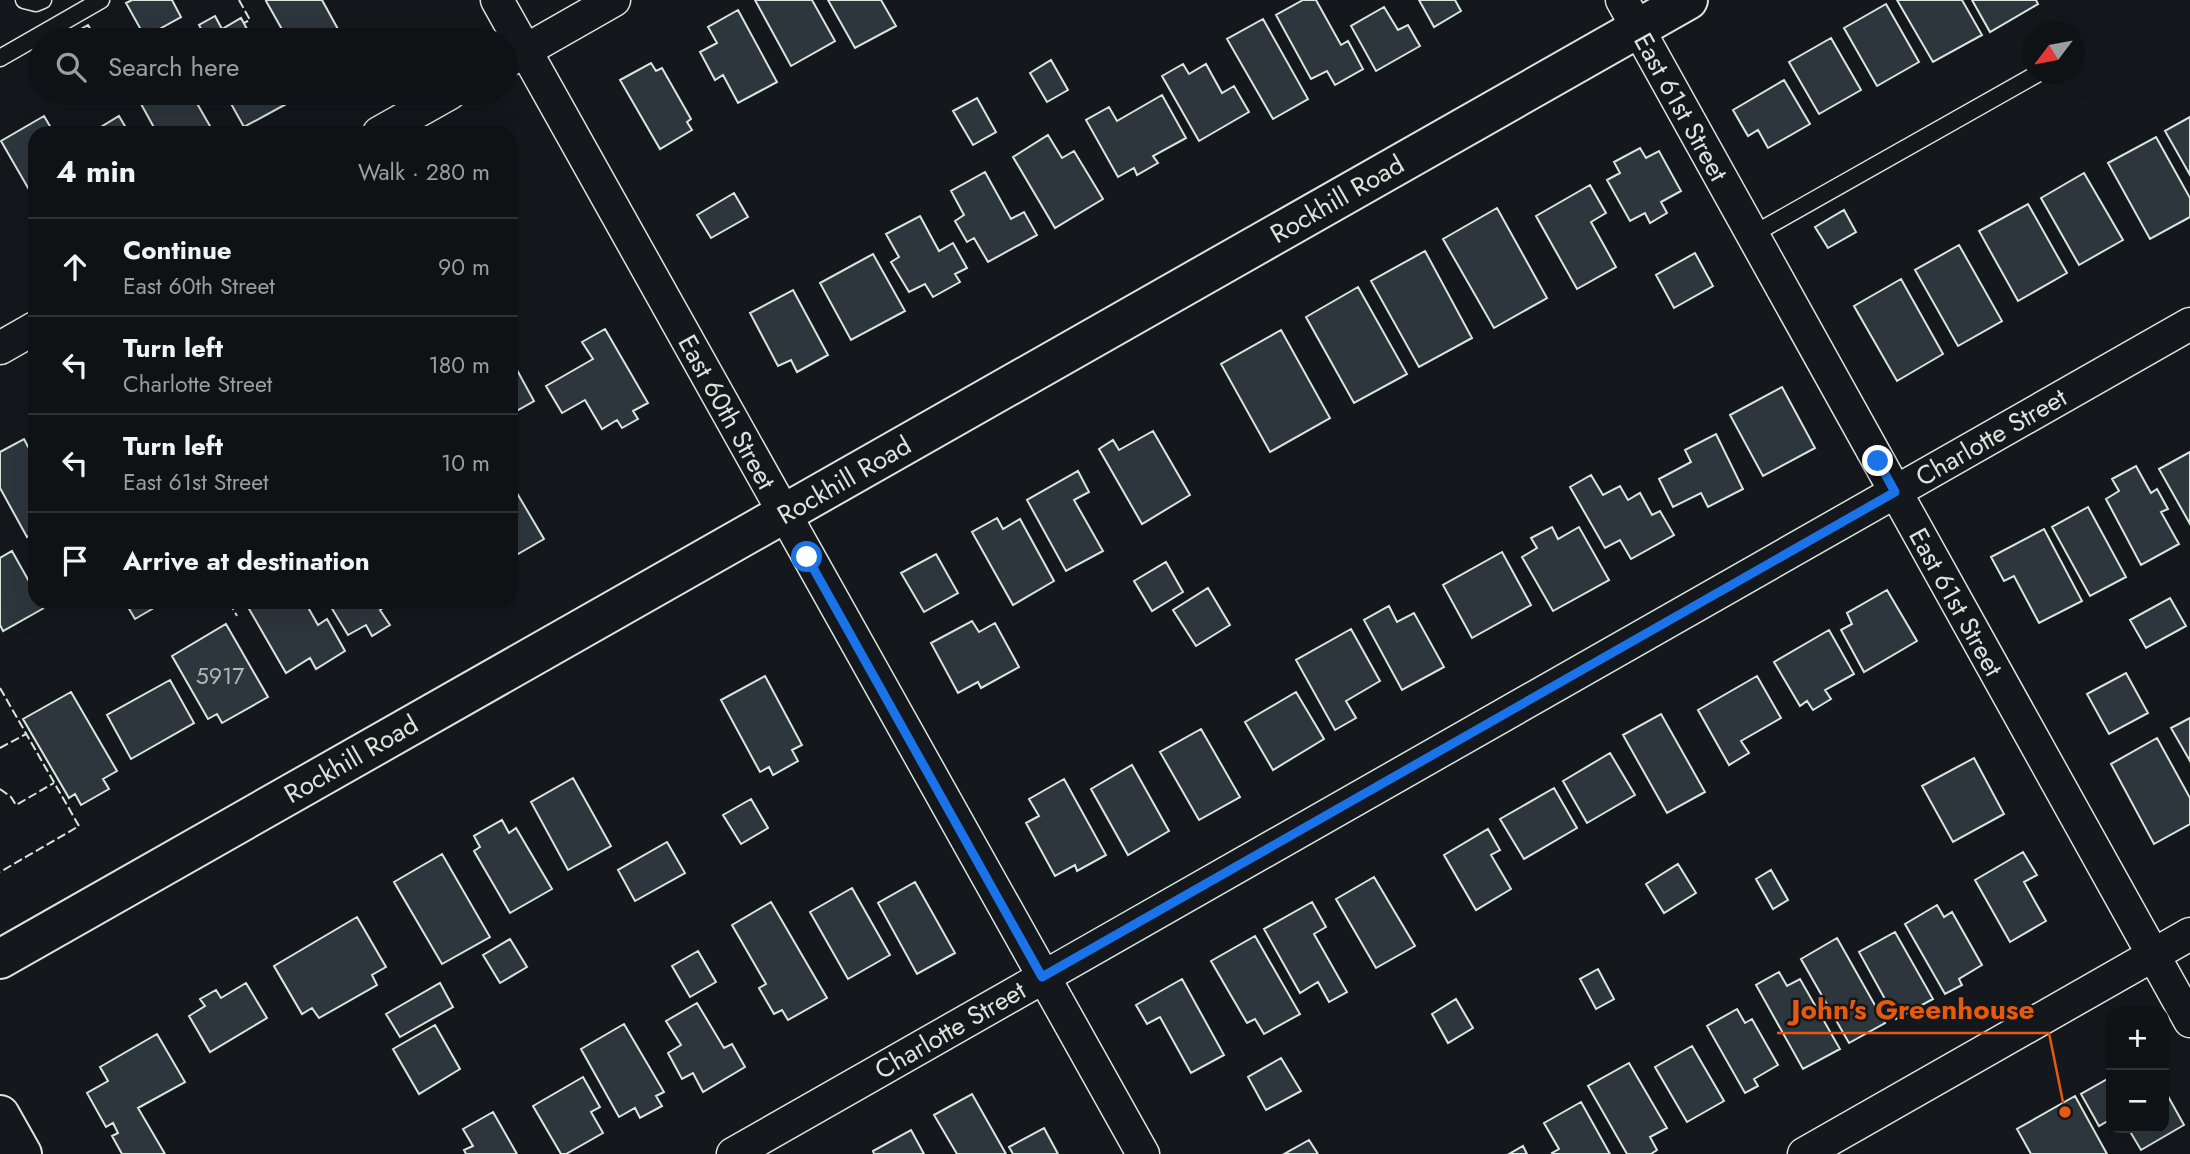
<!DOCTYPE html>
<html lang="en">
<head>
<meta charset="utf-8">
<style>
	:root { --surface:#0f1215; --page:#1d2022; --text:#f1f3f6; --muted:#9b9ea0; --line:#2f3234 }
	body { margin:0; font-family:Jost,sans-serif; background:var(--page); color:var(--text) }
	.controls { position:absolute; right:21px; bottom:21px; display:grid; overflow:hidden; border-radius:14px; box-shadow:0 7px 28px #0002 }
	.controls button { width:63px; height:63px; display:grid; place-items:center; padding:0; border:0; border-bottom:2px solid var(--line); background:var(--surface); color:var(--text); font:35px sans-serif }
	.compass { position:absolute; left:2022px; top:21px; width:63px; height:63px; border-radius:50%; background:var(--surface); box-shadow:0 7px 28px #0002; rotate:238deg }
	.stop { position:absolute; width:21px; height:21px; margin:-16px; border:5px solid #1a73e8; border-radius:50%; background:#fff }
	.stop.end { background:#1a73e8; border-color:#fff; box-shadow:0 2px 7px #0008 }
	.list { margin:0; padding:0; list-style:none }
	h2 { display:flex; justify-content:space-between; align-items:center; height:91px; margin:0; padding:0 28px; font-size:30px }
	h2 small { font-size:23px; font-weight:400; color:var(--muted) }
	.list li { display:grid; grid-template-columns:46px 1fr auto; gap:21px; align-items:center; box-sizing:border-box; height:98px; padding:0 28px; border-top:2px solid var(--line) }
	.list b { display:block; font-size:26px; white-space:nowrap }
	.list p { margin:0; font-size:23px; white-space:nowrap; color:var(--muted) }
	.list em { font-size:23px; font-style:normal; color:var(--muted) }
	.icon { flex:none; width:38px; height:38px; fill:none; stroke:currentColor; stroke-width:2; stroke-linecap:round; stroke-linejoin:round }
	.map { position:relative; flex:none; width:2190px; height:1154px; overflow:hidden }
	.search { position:absolute; background:var(--surface); box-shadow:0 7px 28px #0002; left:28px; top:28px; width:490px; height:77px; display:flex; align-items:center; gap:18px; box-sizing:border-box; padding:0 24px; border-radius:38px; color:var(--muted); font-size:26px }
	.panel { position:absolute; background:var(--surface); box-shadow:0 7px 28px #0002; left:28px; top:126px; width:490px; height:483px; border-radius:21px }
	.map>svg:first-child { display:block }
	.building { fill:#2c363c; stroke:#d8e6dc; stroke-width:2 }
	.lines { fill:none; stroke-linecap:round; stroke-linejoin:round }
	.service-casing { stroke:#d8e6dc; stroke-width:19 }
	.minor-casing { stroke:#d8e6dc; stroke-width:35 }
	.tertiary-casing { stroke:#d8e6dc; stroke-width:42 }
	.secondary-casing { stroke:#d8e6dc; stroke-width:42 }
	.service { stroke:#14181c; stroke-width:16 }
	.minor { stroke:#14181c; stroke-width:32 }
	.tertiary { stroke:#14181c; stroke-width:38 }
	.secondary { stroke:#14181c; stroke-width:38 }
	.fence { stroke:#d8e6dc; stroke-width:2; stroke-dasharray:9 3.5; stroke-linecap:butt }
	.route { stroke:#1a73e8; stroke-width:9 }
	.labels { text-anchor:middle; stroke-width:5; stroke-linejoin:round; paint-order:stroke }
	.number-label { font-size:23px; fill:#adbab4 }
	.street-label { font-size:26px; fill:#d8e6dc; stroke:#14181c }
	.leader { fill:none; stroke:#e8590c; stroke-width:2.5 }
	.callout-dot { fill:#e8590c; stroke:#14181c; stroke-width:2.5 }
	.callout-label { font-size:28px; text-anchor:middle; font-weight:bold; fill:#e8590c; stroke:#14181c; stroke-width:5; stroke-linejoin:round; paint-order:stroke }
</style>
</head>
<body>
<div class="map">
<svg width="2190" height="1154" viewBox="0 0 2190 1154">
	<rect width="100%" height="100%" fill="#14181c"/>
	<path class="building" d="M132 0H172L181 17 145 37 126 3Z
		M268 0H322L344 40H288L266 1Z
		M755 0H812L835 41 791 66Z
		M828 0H881L896 26 855 48Z
		M1303 0H1316L1341 45 1348 41 1363 69 1335 85 1327 71 1311 79 1276 15Z
		M1419 0H1455L1461 11 1434 27Z
		M1897 0H1962L1982 35 1933 62Z
		M1972 0H2036L2038 4 1990 32Z
		M1886 4 1919 62 1877 86 1844 28Z
		M1384 7 1398 30 1408 25 1420 46 1376 71 1351 26Z
		M738 10 777 82 738 103 723 75 715 80 700 52 717 43 708 27Z
		M215 16 222 29 241 18 253 40H203L206 38 199 25Z
		M1263 19 1308 99 1273 119 1227 39Z
		M88 25 97 40H61Z
		M1831 38 1861 90 1819 114 1789 62Z
		M1051 60 1068 90 1047 102 1030 73Z
		M651 63 656 71 662 68 691 119 687 122 692 130 660 149 620 80Z
		M1183 64 1189 74 1206 64 1222 93 1234 86 1249 112 1199 141 1162 76Z
		M1784 80 1810 124 1768 148 1758 130 1748 136 1733 110Z
		M135 93H191L214 133H157Z
		M225 93H282L288 103 244 127Z
		M1162 95 1186 138 1153 156 1158 163 1137 175 1134 168 1118 177 1086 120 1109 107 1117 121Z
		M977 98 996 132 973 145 953 111Z
		M44 116 54 133H35V200L1 141Z
		M119 116 129 133H91Z
		M2190 117V175L2165 131Z
		M1048 135 1062 158 1074 151 1103 199 1055 228 1013 157Z
		M2156 137 2190 198V217L2150 239 2108 163Z
		M1640 148 1646 158 1659 151 1681 191 1661 202 1667 213 1650 223 1645 213 1630 221 1607 180 1620 173 1614 162Z
		M985 172 1011 219 1024 212 1037 235 988 262 974 238 967 242 955 221 964 215 951 191Z
		M2084 173 2123 240 2079 265 2041 198Z
		M1590 185 1606 213 1591 222 1616 267 1577 289 1536 216Z
		M734 193 748 217 711 238 697 215Z
		M2028 204 2067 273 2018 301 1979 231Z
		M1497 208 1547 298 1494 328 1443 239Z
		M1844 210 1856 232 1828 248 1815 227Z
		M920 216 939 251 953 243 967 268 955 274 960 282 933 297 925 284 909 292 891 262 899 257 886 234Z
		M1959 245 2002 321 1958 346 1915 270Z
		M1425 251 1472 338 1419 367 1371 281Z
		M1695 253 1713 286 1674 308 1656 275Z
		M873 254 905 311 851 340 820 283Z
		M1901 279 1943 354 1897 381 1854 306Z
		M1358 287 1407 374 1354 403 1306 317Z
		M793 290 828 355 797 372 791 360 778 366 750 313Z
		M605 329 648 403 633 411 638 419 622 428 617 420 602 429 585 400 562 413 546 386 593 359 582 342Z
		M1281 330 1330 418 1270 452 1221 364Z
		M517 370 534 401 511 414V374Z
		M1782 387 1815 448 1763 476 1730 415Z
		M1153 431 1190 495 1142 524 1099 449 1113 440 1119 450Z
		M1716 434 1743 489 1708 507 1701 493 1673 507 1659 479 1691 462 1685 450Z
		M24 439 35 460V532L27 537 0 488V452Z
		M2190 452V524L2159 469Z
		M2136 466 2151 493 2157 489 2168 509 2161 512 2179 544 2141 565 2106 499 2119 491 2112 479Z
		M1078 471 1089 492 1074 500 1103 551 1066 571 1027 500Z
		M1591 475 1603 495 1620 486 1628 500 1640 493 1652 515 1660 511 1674 535 1631 559 1620 540 1605 548 1570 487Z
		M511 483 544 539 511 558Z
		M2088 507 2126 577 2090 596 2052 527Z
		M997 518 1003 529 1020 519 1054 581 1013 605 972 532Z
		M1552 527 1558 539 1579 527 1609 580 1553 611 1522 557 1537 548 1531 538Z
		M2044 529 2082 601 2039 623 2014 576 2004 581 1991 557Z
		M12 551 35 592V602H40L44 608 3 631 0 625V558Z
		M1502 552 1531 605 1472 638 1443 585Z
		M936 554 958 593 924 612 901 573Z
		M1166 562 1183 592 1152 611 1134 581Z
		M1208 588 1230 625 1196 646 1173 610Z
		M1887 590 1917 641 1864 672 1841 630 1852 624 1847 613Z
		M2170 598 2186 626 2146 648 2130 620Z
		M125 602H164L135 619Z
		M245 602H305L318 625 327 619 345 651 316 669 310 658 286 673Z
		M328 602H393L380 610 390 625 372 636 366 625 348 635Z
		M1389 606 1397 622 1414 613 1444 667 1402 690 1364 620Z
		M972 621 979 632 995 623 1019 667 981 688 978 682 958 693 931 643Z
		M226 624 268 697 222 723 217 714 208 719 172 656Z
		M1351 629 1380 681 1346 701 1356 718 1335 730 1296 660Z
		M1829 630 1854 674 1825 690 1831 699 1813 710 1807 701 1800 706 1774 662Z
		M2126 673 2148 713 2109 734 2087 694Z
		M765 676 802 745 792 750 798 761 773 775 769 767 760 772 721 700Z
		M1757 676 1781 718 1741 741 1749 753 1729 765 1698 710Z
		M170 680 194 723 131 759 107 715Z
		M71 692 117 771 103 779 109 789 81 805 75 794 69 798 23 719Z
		M1296 692 1324 739 1273 770 1245 722Z
		M1661 714 1705 792 1667 813 1623 735Z
		M2190 718V761L2171 728Z
		M1201 729 1240 797 1199 820 1160 752Z
		M2157 738 2190 798V824L2154 844 2111 764Z
		M1610 753 1635 795 1587 823 1563 781Z
		M1974 758 2004 814 1953 842 1922 786Z
		M1132 765 1169 831 1128 855 1091 789Z
		M573 778 611 846 568 870 531 802Z
		M1064 779 1106 855 1077 871 1075 865 1055 876 1026 823 1039 816 1029 799Z
		M1554 788 1577 828 1524 859 1500 819Z
		M751 799 768 828 741 844 723 815Z
		M502 820 509 833 516 828 552 889 510 913 474 851 480 847 474 836Z
		M1488 829 1500 850 1491 855 1511 889 1476 910 1444 855Z
		M667 842 685 873 635 901 618 870Z
		M2023 852 2037 875 2024 882 2046 921 2010 942 1975 880Z
		M442 854 490 937 442 964 394 882Z
		M1678 864 1696 893 1664 913 1646 884Z
		M1771 870 1788 900 1773 909 1756 879Z
		M1374 877 1415 946 1376 968 1336 899Z
		M915 882 955 953 917 974 878 903Z
		M852 888 890 955 848 979 810 912Z
		M771 902 827 998 788 1020 782 1010 774 1014 759 988 766 984 732 925Z
		M1312 902 1326 927 1314 934 1347 992 1329 1002 1318 982 1300 993 1264 929Z
		M1937 905 1944 917 1952 912 1982 965 1959 979 1962 985 1945 994 1905 924Z
		M357 917 386 967 372 975 377 985 319 1018 312 1008 302 1014 274 966Z
		M1895 932 1933 999 1896 1019 1859 952Z
		M1255 936 1300 1014 1264 1034 1255 1019 1247 1023 1211 961Z
		M1837 938 1885 1023 1849 1043 1801 959Z
		M510 939 527 967 500 983 483 955Z
		M698 951 716 982 690 997 672 966Z
		M1598 969 1614 999 1596 1009 1580 979Z
		M1779 972 1787 986 1800 979 1840 1049 1803 1069 1756 985Z
		M1182 979 1224 1055 1191 1073 1160 1017 1147 1024 1136 1005Z
		M246 983 267 1018 210 1052 189 1016 205 1006 200 999 216 990 221 998Z
		M440 983 453 1007 400 1037 386 1014Z
		M1456 999 1473 1028 1448 1043 1432 1014Z
		M697 1003 724 1048 732 1044 745 1067 703 1092 693 1073 682 1079 668 1053 681 1045 666 1021Z
		M1737 1009 1745 1023 1752 1019 1778 1065 1754 1079 1758 1086 1745 1093 1707 1026Z
		M624 1024 664 1092 656 1096 662 1106 640 1118 635 1108 619 1117 581 1049Z
		M435 1025 460 1069 419 1094 393 1049Z
		M157 1034 185 1082 138 1108 165 1154H122L112 1136 118 1133 113 1123 106 1127 87 1093 108 1081 100 1067Z
		M1692 1046 1724 1101 1687 1122 1655 1067Z
		M1281 1058 1301 1091 1266 1110 1248 1077Z
		M1629 1063 1667 1128 1650 1137 1657 1150 1651 1154H1627L1588 1086Z
		M583 1077 600 1107 591 1112 603 1133 566 1154H561L533 1106Z
		M2111 1077V1119L2099 1126 2081 1094Z
		M2164 1089 2184 1125 2141 1150 2128 1128H2164Z
		M972 1094 1006 1154H957L934 1115Z
		M2075 1096 2107 1154H2031L2017 1129Z
		M1581 1102 1610 1154H1553L1552 1153 1559 1149 1544 1123Z
		M493 1112 517 1154H466L464 1150 473 1146 463 1129Z
		M1044 1128 1058 1154H1013L1009 1147Z
		M911 1130 924 1154H874L873 1151Z
		M1309 1140 1318 1154H1284Z
		M1523 1146 1527 1154H1509Z"/>
	<g class="lines">
		<defs>
			<path id="service" d="M24 0 36 3 43 0
				M0 58 101 0
				M1752 235 2037 74"/>
			<path id="minor" d="M497 0 1143 1154
				M1622 0 2190 1021
				M507 61 614 0
				M379 133 450 93
				M0 348 35 328
				M733 1154 2190 324
				M1804 1154 2190 934"/>
			<path id="tertiary" d="M0 1115 22 1154"/>
			<path id="secondary" d="M0 959 1688 0"/>
		</defs>
		<use href="#service" class="service-casing"/>
		<use href="#minor" class="minor-casing"/>
		<use href="#tertiary" class="tertiary-casing"/>
		<use href="#secondary" class="secondary-casing"/>
		<use href="#service" class="service"/>
		<use href="#minor" class="minor"/>
		<use href="#tertiary" class="tertiary"/>
		<use href="#secondary" class="secondary"/>
		<path class="fence" d="M239 0 250 20 244 23
			M229 602 237 616
			M0 688 79 826 0 872
			M0 748 26 734
			M0 789 11 797 16 805 54 783"/>
	</g>
	<g class="lines">
		<path class="route" d="M807 557 1042 977 1895 492 1878 461"/>
	</g>
	<g class="labels">
		<g class="number-label">
			<text x="220" y="684">5917</text>
		</g>
		<g class="street-label">
			<text transform="translate(1681 107) rotate(61)" y="9">East 61st Street</text>
			<text transform="translate(1337 199) rotate(-30)" y="9">Rockhill Road</text>
			<text transform="translate(727 412) rotate(61)" y="9">East 60th Street</text>
			<text transform="translate(1991 437) rotate(-30)" y="9">Charlotte Street</text>
			<text transform="translate(844 480) rotate(-30)" y="9">Rockhill Road</text>
			<text transform="translate(1956 602) rotate(61)" y="9">East 61st Street</text>
			<text transform="translate(351 759) rotate(-30)" y="9">Rockhill Road</text>
			<text transform="translate(950 1030) rotate(-30)" y="9">Charlotte Street</text>
		</g>
	</g>
	<path class="leader" d="M2065 1112L2049 1033H1777"/>
	<circle class="callout-dot" cx="2065" cy="1112" r="7"/>
	<g class="callout-label">
		<text x="1913" y="1019">John's Greenhouse</text>
	</g>
</svg>
<div class="controls">
<button>+</button>
<button>−</button>
</div>
<svg class="compass" viewBox="-18 -18 36 36"><path d="M0-13l5 13h-10z" fill="#e53935"/><path d="M0 13l5-13h-10z" fill="#9b9ea0"/></svg>
<div class="stop" style="left:807px;top:557px"></div>
<div class="stop end" style="left:1878px;top:461px"></div>
<div class="search"><svg class="icon" aria-label="search" viewBox="0 0 24 24"><circle cx="10" cy="10" r="6"/><path d="M15 15l6 6"/></svg>Search here</div>
<section class="panel">
<h2>4 min<small>Walk · 280 m</small></h2>
<ul class="list">
<li><svg class="icon" aria-label="ahead" viewBox="0 0 24 24"><path d="M12 20V5M6 11l6-6 6 6"/></svg><div><b>Continue</b><p>East 60th Street</p></div><em>90 m</em></li>
<li><svg class="icon" aria-label="left" viewBox="0 0 24 24"><path d="M17 20v-9H6M10 6l-5 5 5 5"/></svg><div><b>Turn left</b><p>Charlotte Street</p></div><em>180 m</em></li>
<li><svg class="icon" aria-label="left" viewBox="0 0 24 24"><path d="M17 20v-9H6M10 6l-5 5 5 5"/></svg><div><b>Turn left</b><p>East 61st Street</p></div><em>10 m</em></li>
<li><svg class="icon" aria-label="arrive" viewBox="0 0 24 24"><path d="M6 21V4h12l-3 4 3 4H6"/></svg><div><b>Arrive at destination</b></div></li>
</ul>
</section>
</div>
</body>
</html>
